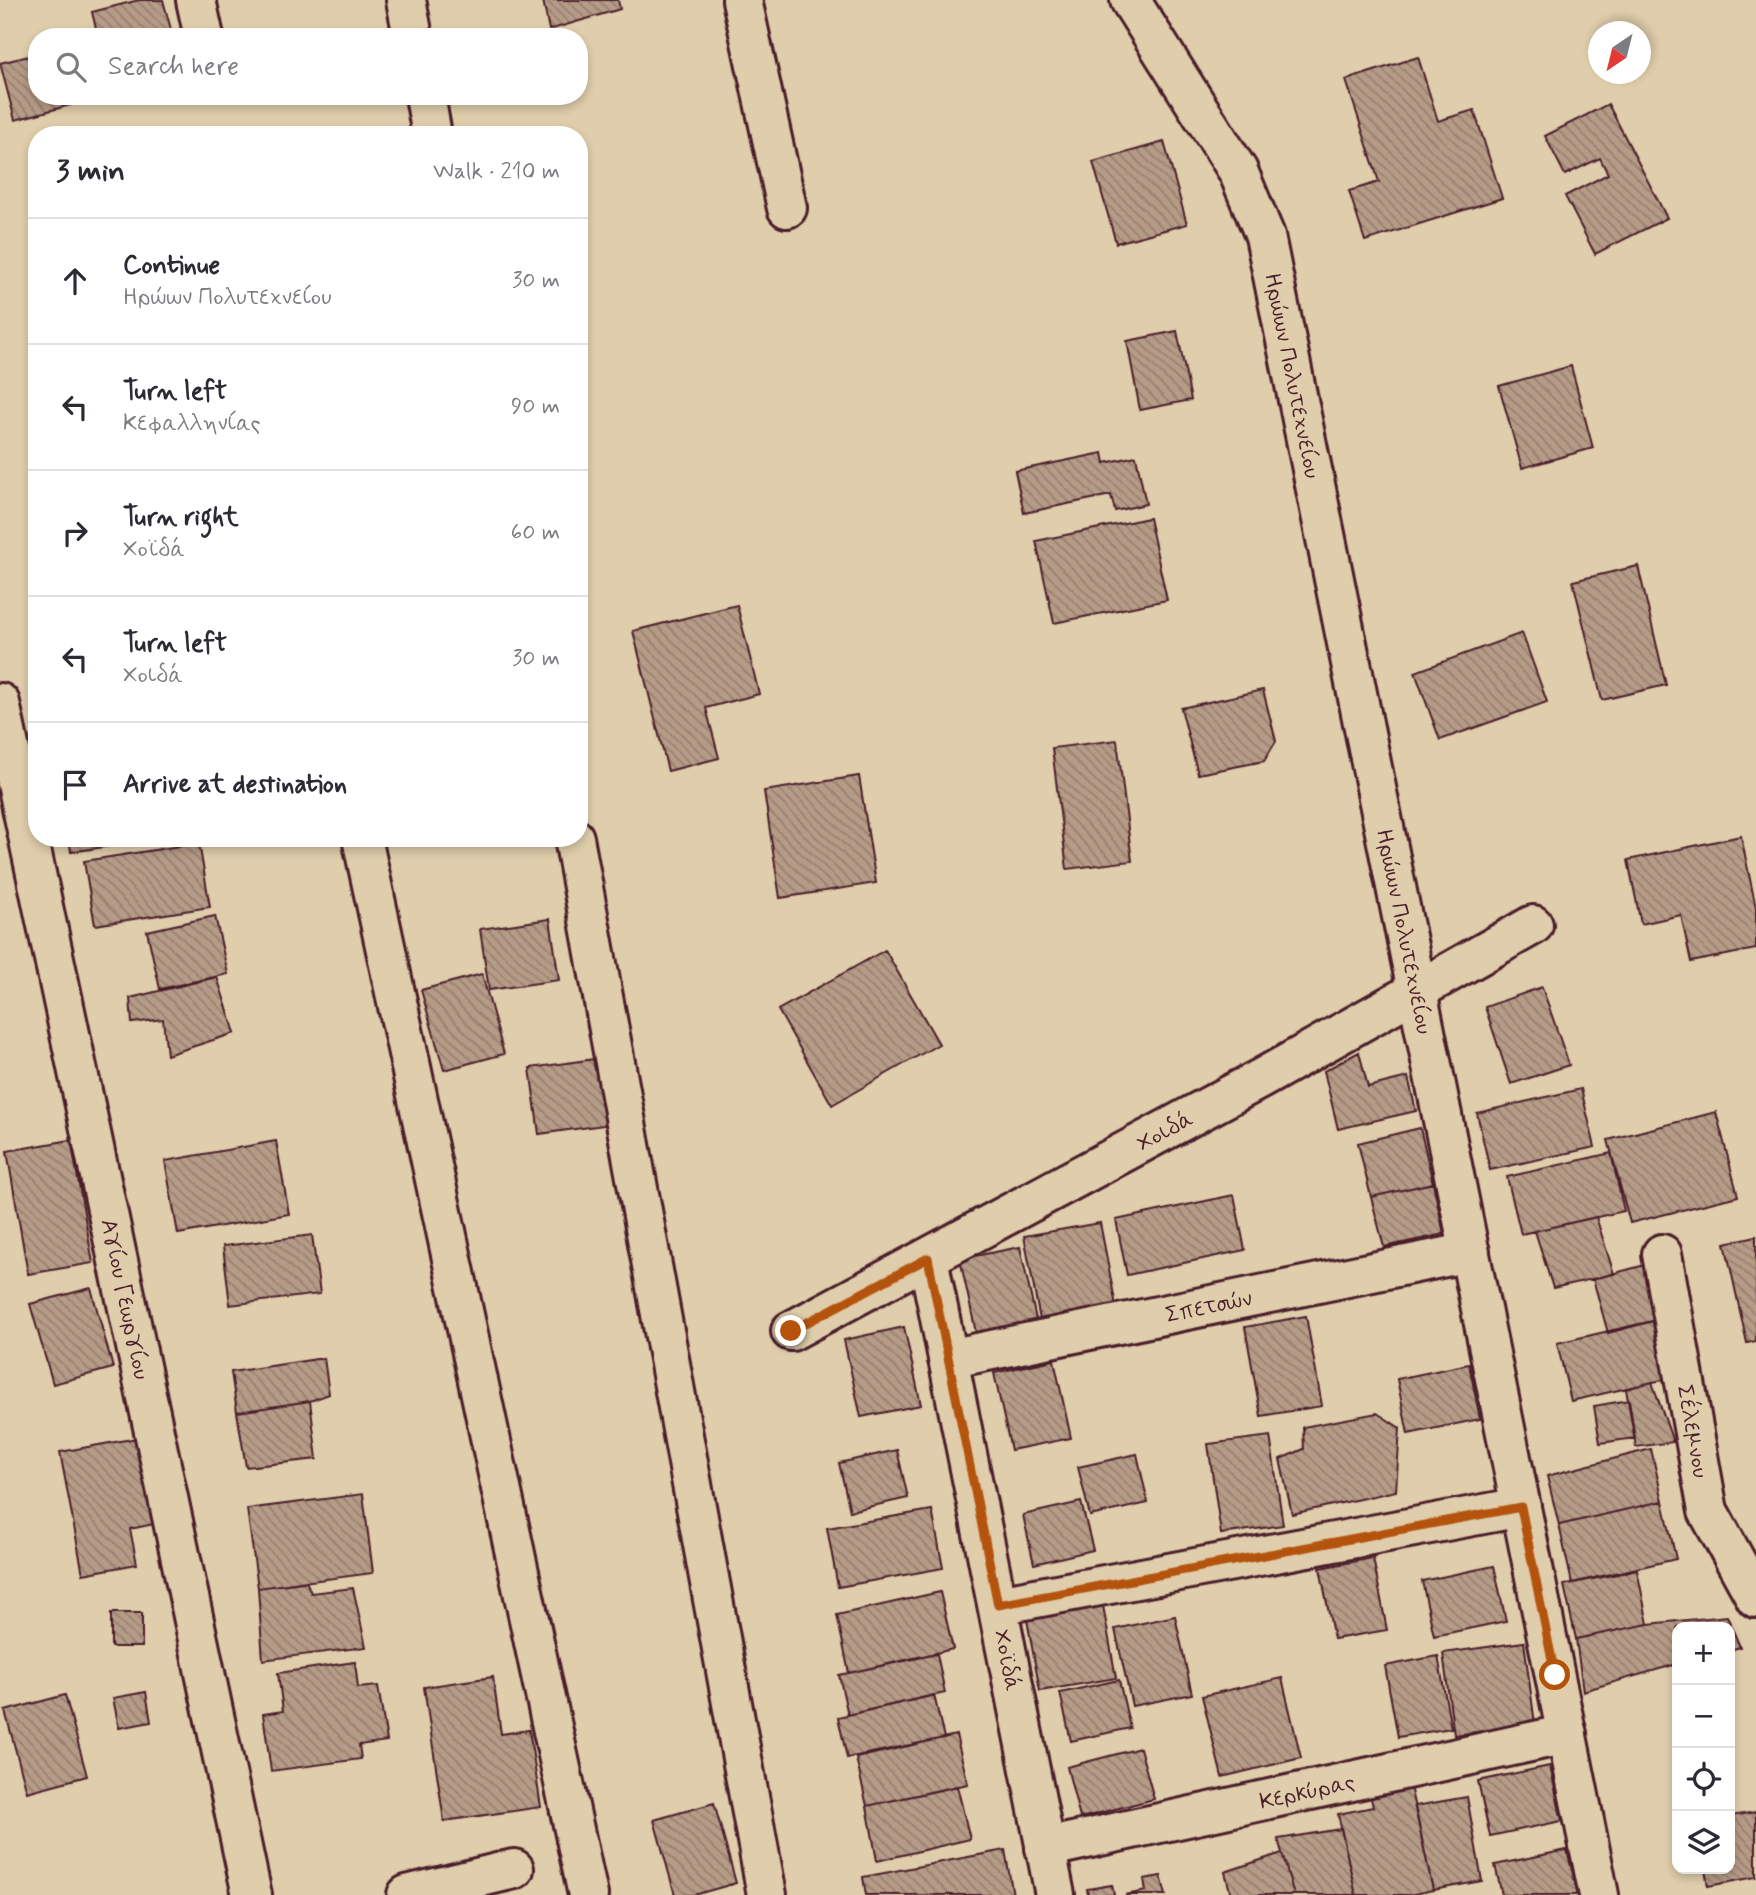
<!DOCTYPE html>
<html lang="en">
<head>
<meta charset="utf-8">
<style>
	:root { --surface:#fff; --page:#f7f7f7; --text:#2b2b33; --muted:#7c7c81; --line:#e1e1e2 }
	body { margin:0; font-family:Mynerve,sans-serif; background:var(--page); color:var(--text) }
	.controls { position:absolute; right:21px; bottom:21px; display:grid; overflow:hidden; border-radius:14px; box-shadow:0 4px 10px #0003 }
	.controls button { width:63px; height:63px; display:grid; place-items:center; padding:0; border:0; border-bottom:2px solid var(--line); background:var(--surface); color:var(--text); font:35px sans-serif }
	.compass { position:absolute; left:1588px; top:21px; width:63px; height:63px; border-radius:50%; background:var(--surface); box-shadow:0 4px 10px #0003; rotate:215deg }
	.stop { position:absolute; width:21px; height:21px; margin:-16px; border:5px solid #b45309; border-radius:50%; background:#fff }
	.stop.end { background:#b45309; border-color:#fff; box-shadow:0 2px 7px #0008 }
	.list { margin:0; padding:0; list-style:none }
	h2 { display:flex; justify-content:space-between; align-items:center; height:91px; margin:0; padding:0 28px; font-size:30px }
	h2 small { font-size:23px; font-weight:400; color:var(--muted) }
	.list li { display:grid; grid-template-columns:46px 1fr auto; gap:21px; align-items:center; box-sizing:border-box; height:126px; padding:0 28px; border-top:2px solid var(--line) }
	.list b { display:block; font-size:26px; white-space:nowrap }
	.list p { margin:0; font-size:23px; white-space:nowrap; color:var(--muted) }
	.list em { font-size:23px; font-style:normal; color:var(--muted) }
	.icon { flex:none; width:38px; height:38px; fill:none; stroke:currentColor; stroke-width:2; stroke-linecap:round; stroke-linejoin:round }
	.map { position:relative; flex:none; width:1756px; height:1895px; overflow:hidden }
	.search { position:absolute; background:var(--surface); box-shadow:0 4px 10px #0003; left:28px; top:28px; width:560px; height:77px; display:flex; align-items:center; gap:18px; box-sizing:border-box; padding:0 24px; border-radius:28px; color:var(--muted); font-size:26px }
	.panel { position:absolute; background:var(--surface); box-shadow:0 4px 10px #0003; left:28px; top:126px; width:560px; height:721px; border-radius:28px }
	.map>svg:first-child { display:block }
	.building { fill:url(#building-back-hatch); stroke:#4a1f2b; stroke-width:2 }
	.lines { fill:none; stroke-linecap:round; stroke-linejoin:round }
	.minor-casing { stroke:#4a1f2b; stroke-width:44 }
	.minor { stroke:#dfcdab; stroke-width:38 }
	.route { stroke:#b45309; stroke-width:9 }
	.labels { text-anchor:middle; stroke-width:5; stroke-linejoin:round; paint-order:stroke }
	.street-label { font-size:23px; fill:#4a1f2b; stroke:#dfcdab }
</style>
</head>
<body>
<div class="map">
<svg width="1756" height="1895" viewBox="0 0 1756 1895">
	<defs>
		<pattern id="building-back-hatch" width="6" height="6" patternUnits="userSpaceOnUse" patternTransform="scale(1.75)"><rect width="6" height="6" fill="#b69c87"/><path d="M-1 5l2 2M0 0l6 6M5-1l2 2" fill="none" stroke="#967f6f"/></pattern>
	</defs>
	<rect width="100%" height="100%" fill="#dfcdab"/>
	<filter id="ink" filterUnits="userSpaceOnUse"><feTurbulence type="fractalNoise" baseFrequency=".0143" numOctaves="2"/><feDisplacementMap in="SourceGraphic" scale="14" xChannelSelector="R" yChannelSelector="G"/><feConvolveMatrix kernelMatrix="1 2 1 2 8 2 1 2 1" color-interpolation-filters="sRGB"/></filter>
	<g filter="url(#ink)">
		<path class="building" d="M139 0H163L173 37H98L92 12Z
			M543 0H618L620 9 549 30Z
			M37 54V96H83L85 101 15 120 0 63Z
			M1418 57 1438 121 1474 110 1502 198 1365 241 1349 191 1379 182 1346 80Z
			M1608 104 1667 218 1595 254 1565 196 1608 174 1600 158 1565 175 1545 136Z
			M1164 142 1187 224 1116 243 1093 162Z
			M1177 331 1191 400 1140 410 1127 341Z
			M1571 366 1593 448 1522 468 1499 386Z
			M1103 453 1105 463 1136 456 1146 504 1115 511 1111 495 1024 513 1015 471Z
			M1149 518 1167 600 1054 623 1036 541Z
			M1638 566 1666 685 1602 700 1573 581Z
			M737 605 759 694 706 708 719 758 668 771 633 631Z
			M1522 633 1547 702 1440 740 1415 672Z
			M1263 690 1276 741 1264 761 1198 774 1181 708Z
			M1117 740 1132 861 1067 869 1052 748Z
			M859 776 876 883 780 898 764 791Z
			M1741 836 1756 908V949L1691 962 1681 915 1641 924 1628 860Z
			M69 838H162L71 852Z
			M199 843 210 907 95 925 84 861Z
			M215 916 228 974 160 989 147 931Z
			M550 919 559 980 489 990 480 929Z
			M885 950 939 1044 832 1105 778 1010Z
			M482 974 504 1054 444 1070 421 990Z
			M217 977 235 1033 167 1055 163 1019 132 1023 130 998Z
			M1542 987 1569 1065 1511 1084 1485 1007Z
			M1359 1052 1368 1087 1408 1077 1416 1111 1338 1129 1324 1071Z
			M602 1058 611 1124 539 1134 530 1068Z
			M1581 1089 1595 1147 1490 1170 1477 1113Z
			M1716 1112 1738 1196 1630 1223 1608 1140Z
			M1420 1128 1433 1183 1371 1197 1358 1143Z
			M71 1140 93 1263 28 1274 7 1151Z
			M276 1141 289 1214 178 1234 165 1161Z
			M1611 1153 1624 1211 1521 1234 1507 1177Z
			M1433 1183 1444 1234 1384 1247 1371 1197Z
			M1234 1195 1245 1250 1127 1275 1116 1220Z
			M1596 1217 1614 1274 1553 1288 1535 1231Z
			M1100 1223 1117 1311 1041 1325 1024 1236Z
			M312 1235 320 1294 230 1305 223 1246Z
			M1756 1236V1341L1747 1343 1725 1243Z
			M1020 1247 1037 1324 977 1337 960 1259Z
			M1645 1265 1661 1319 1608 1333 1593 1279Z
			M91 1288 113 1368 53 1384 30 1304Z
			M1306 1316 1322 1406 1261 1416 1245 1327Z
			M1661 1319 1675 1377 1571 1401 1557 1343Z
			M904 1327 921 1405 861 1417 844 1340Z
			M324 1358 329 1394 310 1401 237 1412 231 1372Z
			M1054 1360 1071 1438 1011 1450 994 1373Z
			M1469 1364 1480 1419 1408 1434 1397 1379Z
			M1652 1382 1673 1442 1636 1447 1626 1389Z
			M1629 1400 1635 1438 1600 1443 1594 1406Z
			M310 1401 317 1459 246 1467 237 1412Z
			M1377 1413 1400 1428 1396 1491 1292 1514 1280 1459 1304 1449 1303 1427Z
			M1270 1436 1283 1525 1221 1534 1208 1444Z
			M143 1437 159 1523 130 1529 137 1564 83 1574 60 1452Z
			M1651 1449 1663 1501 1559 1525 1547 1476Z
			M897 1450 908 1498 850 1511 839 1463Z
			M1137 1454 1148 1503 1090 1516 1078 1467Z
			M363 1494 373 1573 258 1588 247 1509Z
			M1663 1501 1676 1559 1572 1583 1559 1525Z
			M1081 1502 1093 1550 1034 1564 1023 1515Z
			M932 1510 943 1568 838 1587 827 1528Z
			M1373 1558 1387 1630 1334 1639 1320 1568Z
			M1494 1566 1506 1621 1434 1636 1422 1581Z
			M1637 1570 1648 1624 1576 1639 1564 1585Z
			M306 1581 311 1593 353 1588 366 1647 263 1660 258 1588Z
			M1100 1589 1116 1678 1040 1691 1024 1603Z
			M940 1592 953 1649 849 1673 837 1615Z
			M111 1613H142V1647H111Z
			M1175 1616 1192 1694 1132 1706 1115 1629Z
			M1727 1616 1740 1647 1730 1650V1627H1677V1664L1583 1691 1576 1639 1648 1624Z
			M1524 1642 1535 1724 1454 1735 1443 1653Z
			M937 1654 945 1693 848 1715 839 1675Z
			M1438 1656 1451 1728 1398 1737 1385 1666Z
			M355 1662 358 1688 378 1686 387 1741 359 1745 361 1759 271 1771 263 1714 283 1711 278 1673Z
			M493 1677 501 1734 529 1730 541 1807 444 1821 424 1687Z
			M1282 1678 1301 1758 1222 1777 1202 1696Z
			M1119 1680 1130 1728 1071 1741 1060 1693Z
			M146 1692 151 1722 119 1728 113 1698Z
			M65 1695 87 1776 27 1792 5 1711Z
			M934 1695 944 1738 847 1758 838 1717Z
			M956 1735 968 1784 867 1806 856 1758Z
			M1140 1748 1154 1799 1080 1818 1067 1767Z
			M1550 1766 1562 1821 1490 1836 1478 1781Z
			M957 1786 970 1839 877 1861 867 1806Z
			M1410 1786 1433 1890 1409 1895H1356L1338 1814 1373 1807 1370 1794Z
			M1467 1797 1482 1881 1433 1890 1415 1806Z
			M714 1803 736 1883 694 1895H675L654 1820Z
			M1756 1812V1877L1708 1886 1705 1869H1730V1816Z
			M1341 1829 1356 1895H1294L1278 1839Z
			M1005 1850 1013 1895H866L863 1877Z
			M1567 1850 1578 1895H1502L1495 1865Z
			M1282 1853 1294 1895H1231L1225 1872Z
			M1161 1876 1166 1895H1125L1146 1891 1144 1879Z
			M1112 1885 1114 1895H1088L1087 1889Z"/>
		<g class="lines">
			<defs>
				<g id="minor">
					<path d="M196 0 204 37"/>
					<path d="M406 0 413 37"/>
					<path d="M742 0 787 208"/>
					<path id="s1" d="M1130 0 1238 171 1265 236 1599 1895"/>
					<path d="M425 96 432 135"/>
					<path id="s2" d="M0 703 252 1895"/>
					<path d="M362 838 588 1895"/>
					<path d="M574 838 767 1895"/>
					<path id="s3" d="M1662 1254 1708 1511 1756 1598"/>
					<path id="s4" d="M928 1258 1055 1895"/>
					<path id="s5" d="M791 1331 1262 1078 1533 925"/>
					<path id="s6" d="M948 1359 1470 1252"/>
					<path d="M998 1605 1521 1507"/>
					<path id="s7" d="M1045 1848 1567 1734"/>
					<path d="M407 1895 514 1869"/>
				</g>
			</defs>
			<use href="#minor" class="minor-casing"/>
			<use href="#minor" class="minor"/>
		</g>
	</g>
	<g class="lines" filter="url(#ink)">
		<path class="route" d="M791 1331 928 1258 998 1605 1521 1507 1555 1675"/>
	</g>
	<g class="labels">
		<g class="street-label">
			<text dy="8" stroke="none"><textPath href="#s1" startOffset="415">Ηρώων Πολυτεχνείου</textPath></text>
			<text dy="8" stroke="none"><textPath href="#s1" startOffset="982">Ηρώων Πολυτεχνείου</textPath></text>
			<text dy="8" stroke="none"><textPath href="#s5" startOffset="424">Χοιδά</textPath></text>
			<text dy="8" stroke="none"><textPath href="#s2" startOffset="609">Αγίου Γεωργίου</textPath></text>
			<text dy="8" stroke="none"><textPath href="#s6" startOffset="266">Σπετσών</textPath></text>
			<text dy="8" stroke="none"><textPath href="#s3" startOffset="180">Σέλεμνου</textPath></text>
			<text dy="8" stroke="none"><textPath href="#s4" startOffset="410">Χοϊδά</textPath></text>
			<text dy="8" stroke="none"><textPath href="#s7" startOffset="268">Κερκύρας</textPath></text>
		</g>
	</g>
</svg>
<div class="controls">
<button>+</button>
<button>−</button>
<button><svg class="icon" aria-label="locate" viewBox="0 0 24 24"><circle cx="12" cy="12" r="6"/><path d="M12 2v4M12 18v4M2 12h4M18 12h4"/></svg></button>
<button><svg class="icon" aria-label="layers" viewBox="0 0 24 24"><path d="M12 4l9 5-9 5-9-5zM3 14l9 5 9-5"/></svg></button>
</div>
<svg class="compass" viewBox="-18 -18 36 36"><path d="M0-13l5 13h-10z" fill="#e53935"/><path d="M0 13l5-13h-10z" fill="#7c7c81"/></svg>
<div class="stop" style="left:1555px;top:1675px"></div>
<div class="stop end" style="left:791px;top:1331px"></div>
<div class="search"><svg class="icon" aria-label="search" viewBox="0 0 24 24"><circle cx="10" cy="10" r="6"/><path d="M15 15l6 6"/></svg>Search here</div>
<section class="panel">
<h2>3 min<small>Walk · 210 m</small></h2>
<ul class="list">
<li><svg class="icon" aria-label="ahead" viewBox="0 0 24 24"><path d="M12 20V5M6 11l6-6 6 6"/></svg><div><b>Continue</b><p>Ηρώων Πολυτεχνείου</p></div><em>30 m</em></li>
<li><svg class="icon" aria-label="left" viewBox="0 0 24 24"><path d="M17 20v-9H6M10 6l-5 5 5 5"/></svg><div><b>Turn left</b><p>Κεφαλληνίας</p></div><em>90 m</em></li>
<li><svg class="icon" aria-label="right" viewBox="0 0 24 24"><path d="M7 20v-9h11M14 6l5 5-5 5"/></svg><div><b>Turn right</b><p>Χοϊδά</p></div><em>60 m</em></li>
<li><svg class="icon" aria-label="left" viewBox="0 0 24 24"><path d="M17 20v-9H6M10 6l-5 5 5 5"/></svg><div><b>Turn left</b><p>Χοιδά</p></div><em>30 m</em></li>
<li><svg class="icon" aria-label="arrive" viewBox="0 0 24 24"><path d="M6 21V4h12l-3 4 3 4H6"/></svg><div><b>Arrive at destination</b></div></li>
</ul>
</section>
</div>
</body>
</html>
